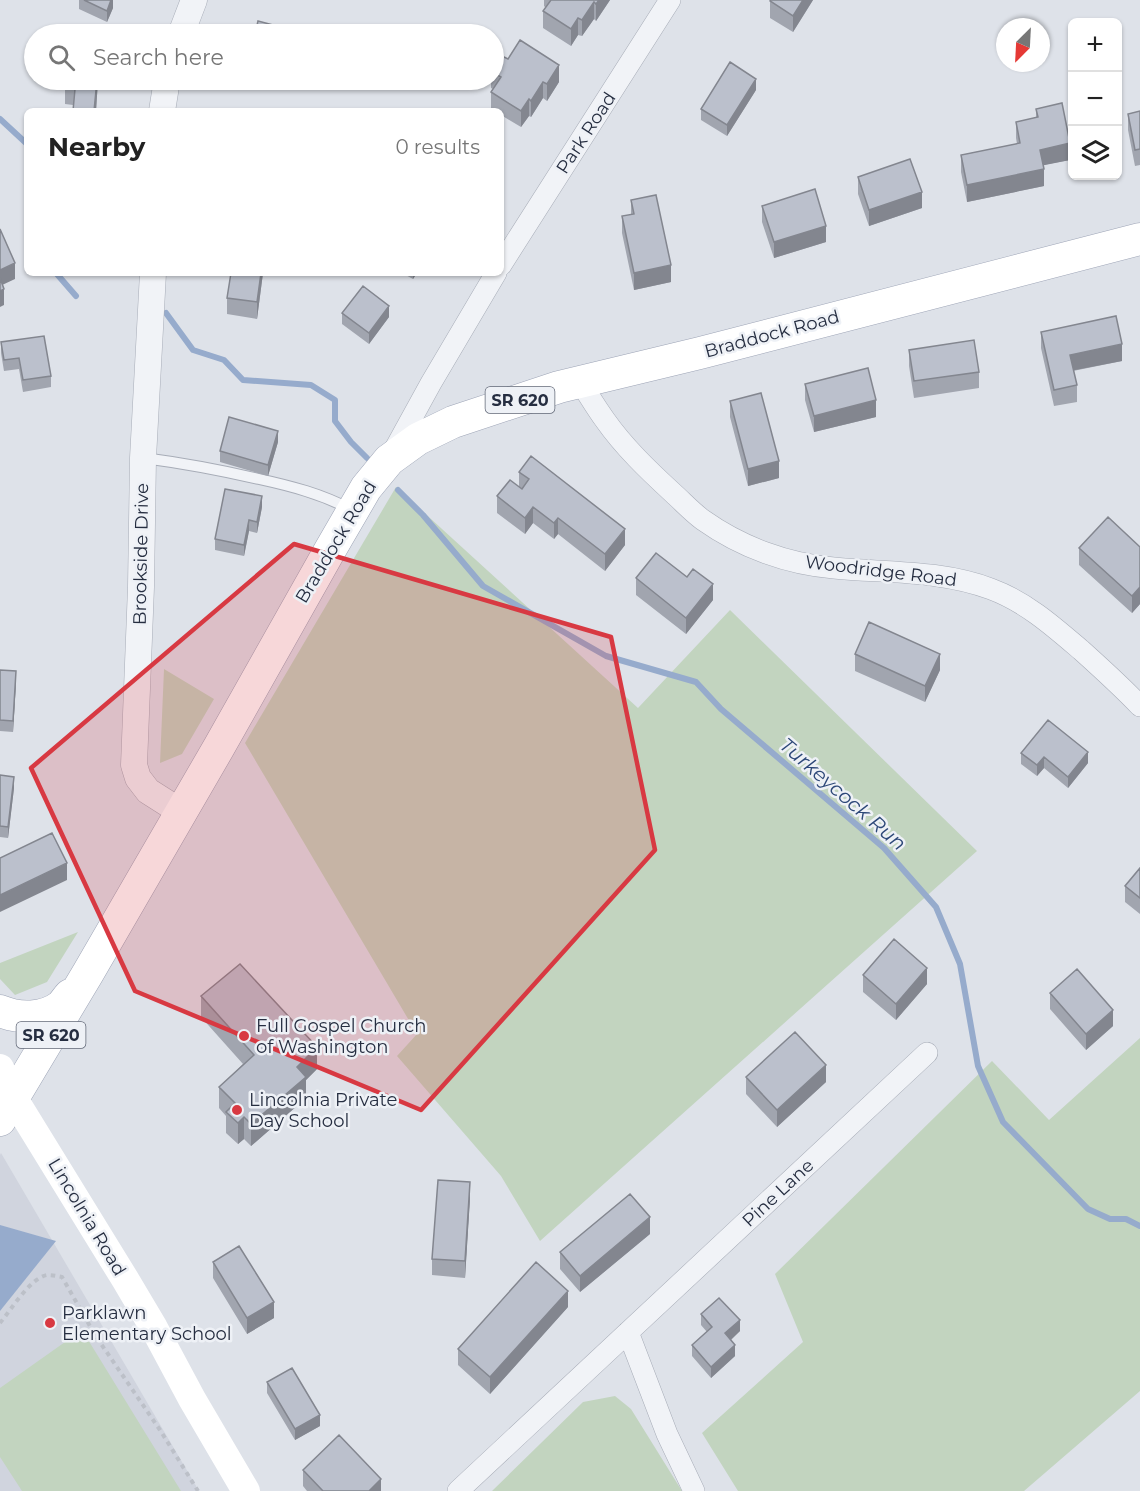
<!DOCTYPE html>
<html lang="en">
<head>
<meta charset="utf-8">
<style>
	:root { --surface:#fff; --page:#f2f2f2; --text:#222; --muted:#767676; --line:#e0e0e0 }
	body { margin:0; font-family:Montserrat,sans-serif; background:var(--page); color:var(--text) }
	.controls { position:absolute; right:18px; top:18px; display:grid; overflow:hidden; border-radius:9px; box-shadow:0 2px 4px #0004 }
	.controls button { width:54px; height:54px; display:grid; place-items:center; padding:0; border:0; border-bottom:2px solid var(--line); background:var(--surface); color:var(--text); font:30px sans-serif }
	.compass { position:absolute; left:996px; top:18px; width:54px; height:54px; border-radius:50%; background:var(--surface); box-shadow:0 2px 4px #0004; rotate:204deg }
	.list { margin:0; padding:0; list-style:none }
	h2 { display:flex; justify-content:space-between; align-items:center; height:78px; margin:0; padding:0 24px; font-size:26px }
	h2 small { font-size:20px; font-weight:400; color:var(--muted) }
	.icon { flex:none; width:33px; height:33px; fill:none; stroke:currentColor; stroke-width:2; stroke-linecap:round; stroke-linejoin:round }
	.map { position:relative; flex:none; width:1140px; height:1491px; overflow:hidden }
	.search { position:absolute; background:var(--surface); box-shadow:0 2px 4px #0004; left:24px; top:24px; width:480px; height:66px; display:flex; align-items:center; gap:15px; box-sizing:border-box; padding:0 21px; border-radius:33px; color:var(--muted); font-size:22px }
	.panel { position:absolute; background:var(--surface); box-shadow:0 2px 4px #0004; left:24px; top:108px; width:480px; height:168px; border-radius:9px }
	.map>svg:first-child { display:block }
	.built { fill:#d0d4de }
	.green { fill:#c2d4bf }
	.water { fill:#96abcc }
	.lines { fill:none; stroke-linecap:round; stroke-linejoin:round }
	.stream { stroke:#96abcc; stroke-width:6 }
	.service-casing { stroke:#a7acb7; stroke-width:12 }
	.minor-casing { stroke:#a7acb7; stroke-width:22 }
	.tertiary-casing { stroke:#a7acb7; stroke-width:27 }
	.primary-casing { stroke:#9da4b6; stroke-width:33 }
	.path { stroke:#bcc0c8; stroke-width:4; stroke-dasharray:4.5 4.5; stroke-linecap:butt }
	.service { stroke:#f1f3f7; stroke-width:10 }
	.minor { stroke:#f1f3f7; stroke-width:21 }
	.tertiary { stroke:#f1f3f7; stroke-width:26 }
	.secondary { stroke:#fff; stroke-width:28 }
	.primary { stroke:#fff; stroke-width:32 }
	.wall { fill:#a1a5af }
	.shaded-wall { fill:#83868f }
	.building { fill:#bbc0cc; stroke:#83868f; stroke-width:1.5 }
	.marked { fill:#d83942; fill-opacity:0.2; stroke:#d83942; stroke-width:4.5; stroke-linejoin:round }
	.poi-dot { fill:#d83942; stroke:#eef1f6; stroke-width:2 }
	.labels { text-anchor:middle; stroke-width:5; stroke-linejoin:round; paint-order:stroke }
	.shield { fill:#eef1f6; stroke:#626877; stroke-width:1.5 }
	.shield-label { font-size:16px; font-weight:bold; fill:#262e41 }
	.street-label { font-size:18px; fill:#262e41; stroke:#eef1f6 }
	.poi-label { font-size:18px; fill:#262e41; stroke:#eef1f6; text-anchor:start }
	.water-label { font-size:20px; font-style:italic; fill:#2d4878; stroke:#eef1f6 }
</style>
</head>
<body>
<div class="map">
<svg width="1140" height="1491" viewBox="0 0 1140 1491">
	<rect width="100%" height="100%" fill="#dee2e9"/>
	<path class="built" d="M1 1153 199 1491H0V1155Z"/>
	<path class="green" d="M396 487 638 708 730 610 977 851 540 1241 501 1176 397 1056 417 1034 245 743Z
		M164 669 214 699 182 754 160 763Z
		M78 932 47 982 15 995 0 979V963Z
		M1140 1038V1391L1024 1491H738L702 1433 803 1342 775 1274 992 1061 1049 1120Z
		M82 1330 181 1491H22L0 1457V1388Z
		M615 1396 631 1409 682 1491H492L583 1402Z"/>
	<path class="water" d="M0 1225 56 1241 0 1311Z"/>
	<g class="lines">
		<path class="stream" d="M0 119 26 143 27 145
			M56 273 76 296
			M166 313 193 350 224 360 243 380 311 385 335 400V421L351 442 367 458
			M398 490 423 515 483 586 606 656 696 682 721 709 884 848 936 907 960 964 978 1066 1003 1122 1088 1209 1110 1219H1126L1140 1226"/>
		<defs>
			<path id="service" d="M144 458C182 463 220 470 259 479 291 486 322 494 352 510"/>
			<path id="minor" d="M501 265 670 0
				M580 382C588 394 596 408 605 420 624 447 648 470 673 493 683 502 692 512 703 520 741 547 787 564 834 568 886 573 941 570 991 589 1026 602 1053 626 1081 650 1101 668 1121 686 1140 706
				M392 454 431 383 496 273
				M628 1332 667 1434 694 1491
				M458 1491 927 1053"/>
			<path id="tertiary" d="M181 34 194 0
				M162 111 167 80
				M153 273 143 458 141 587 134 765 138 778 148 791 181 812"/>
			<path id="primary" d="M0 1011C19 1019 44 1019 61 1006 64 1003 67 998 70 995
				M0 1120 88 973 219 747 330 550 366 488 389 460 418 439 453 422 559 387 700 353 1140 239"/>
		</defs>
		<use href="#service" class="service-casing"/>
		<use href="#minor" class="minor-casing"/>
		<use href="#tertiary" class="tertiary-casing"/>
		<use href="#primary" class="primary-casing"/>
		<path class="path" d="M0 1323C11 1310 30 1278 47 1275 52 1275 57 1276 62 1277L95 1335 160 1430 198 1491"/>
		<use href="#service" class="service"/>
		<use href="#minor" class="minor"/>
		<use href="#tertiary" class="tertiary"/>
		<path class="secondary" d="M0 1068 13 1097 125 1279 154 1328 192 1399 246 1491"/>
		<use href="#primary" class="primary"/>
	</g>
	<path class="wall" d="M79 0H113V8L107 22 79 9Z
		M544 0H610L596 21 594 19 582 36 578 35 571 46 543 28V11L546 8 544 6Z
		M771 0H813L793 32 770 18V1Z
		M508 59 559 82 547 101 543 98 531 117 529 116 521 127 501 115V111H495L491 108V92L493 89 491 88V80H494V68Z
		M46 80H98L96 111H73V105L65 104V83L46 81Z
		M246 80H278L276 89 246 82Z
		M756 90 727 136 701 120V109Z
		M1036 109 1070 160 1043 165 1044 186 967 202 961 172V155L1017 144 1016 138V122L1036 118Z
		M1140 111V165L1135 166 1128 130V114Z
		M858 177 922 208 869 226 858 194Z
		M631 200 671 282 634 290 622 233V216L631 215Z
		M762 206 826 242 774 258 762 222Z
		M231 273H263L257 319 227 314V298Z
		M402 273H417L413 279Z
		M342 313 389 317 369 344 342 324Z
		M1041 332 1122 361 1073 371 1077 385V402L1054 406 1041 348Z
		M1 342 51 376V387L23 392 19 369 4 371 1 353Z
		M909 350 979 372V388L914 398 909 366Z
		M805 384 876 417 814 432 805 400Z
		M730 401 779 478 748 486 730 417Z
		M278 442 268 476 220 462V451Z
		M519 472 625 545 605 571 558 534 554 539 533 523 525 534 497 513V496L519 488Z
		M262 507 257 533 249 531 244 556 215 550V539Z
		M1140 547V604L1132 613 1079 565V548Z
		M636 578 713 600 686 634 636 595Z
		M855 654 940 670 925 702 855 671Z
		M0 670 16 682 13 732 0 731Z
		M1021 753 1088 763 1068 788 1044 768 1037 776 1021 764Z
		M0 775 14 788 8 838 0 837Z
		M1140 868V914L1125 902V886Z
		M863 975 927 984 896 1020 863 992Z
		M1050 993 1113 1026 1086 1050 1050 1009Z
		M201 996 317 1069 306 1080V1098L251 1146 244 1139 238 1144 226 1133V1116L219 1108V1087L243 1064 201 1017Z
		M746 1077 826 1082 777 1127 746 1094Z
		M470 1198 465 1278 432 1275V1259Z
		M650 1234 580 1292 560 1269V1252Z
		M213 1262 274 1318 247 1334 213 1278Z
		M568 1307 490 1394 458 1365V1349Z
		M701 1314 740 1331 731 1340 735 1356 711 1378 692 1356V1345L707 1332 701 1325Z
		M267 1382 320 1426 295 1440 267 1393Z
		M303 1470 381 1491H307L303 1486Z"/>
	<path class="shaded-wall" d="M111 0H113V8L107 22V11Z
		M599 0H610L596 21V4Z
		M803 0H813L793 32V16Z
		M594 2V19L582 36V20Z
		M578 18V35L571 46V29Z
		M559 65V82L547 101V84Z
		M756 79V90L727 136V125Z
		M97 80H98L96 111H94Z
		M276 80H278L276 89Z
		M543 82V98L531 117V101Z
		M529 99V116L521 127V111Z
		M1070 143V160L1040 166V150Z
		M1044 169V186L967 202V185Z
		M922 192V208L869 226V210Z
		M826 226V242L774 258V242Z
		M15 263V279L0 286V270Z
		M671 265V282L634 290V273Z
		M261 273H263L257 319V302Z
		M413 273H417L413 279Z
		M4 289V305L0 307V291Z
		M389 306V317L369 344V333Z
		M1122 344V361L1070 371V355Z
		M876 400V417L814 432V416Z
		M278 431V442L268 476V465Z
		M779 461V478L748 486V469Z
		M262 496V507L257 533V522Z
		M533 507V523L525 534V518Z
		M558 518V534L554 539V523Z
		M249 520V531L244 556V545Z
		M625 529V545L605 571V554Z
		M713 584V600L686 634V618Z
		M1140 587V604L1132 613V596Z
		M940 654V670L925 702V686Z
		M16 671V682L13 732V721Z
		M1088 752V763L1068 788V777Z
		M1044 757V768L1037 776V765Z
		M14 777V788L8 838V827Z
		M67 863V880L0 912V895Z
		M927 968V984L896 1020V1004Z
		M1113 1010V1026L1086 1050V1034Z
		M317 1047V1069L306 1080V1098L251 1146V1124L297 1067Z
		M826 1065V1082L777 1127V1110Z
		M244 1117V1139L238 1144V1123Z
		M470 1182V1198L465 1278V1261Z
		M650 1217V1234L580 1292V1276Z
		M568 1291V1307L490 1394V1377Z
		M274 1302V1318L247 1334V1318Z
		M740 1320V1331L725 1345V1333Z
		M735 1345V1356L711 1378V1367Z
		M320 1415V1426L295 1440V1429Z
		M381 1479V1491H369Z"/>
	<path class="building" d="M84 0H111L107 11Z
		M551 0H599L596 4 594 2 582 20 578 18 571 29 543 11Z
		M771 0H803L793 16 770 1Z
		M258 21 288 29 286 34H255Z
		M520 40 559 65 547 84 543 82 531 101 529 99 521 111 491 92 501 77 494 73V68L502 56 508 59Z
		M730 62 756 79 727 125 701 109Z
		M66 80H97L94 111H73L75 89 65 88Z
		M1062 103 1070 143 1040 150 1044 169 967 185 961 155 1020 143 1016 122 1038 117 1036 109Z
		M1140 111V149L1135 150 1128 114Z
		M910 159 922 192 869 210 858 177Z
		M815 189 826 226 774 242 762 206Z
		M656 195 671 265 634 273 622 216 634 214 631 200Z
		M0 229 15 263 0 270Z
		M231 273H261L257 302 227 298Z
		M0 278 4 289 0 291Z
		M363 286 389 306 369 333 342 313Z
		M1116 316 1122 344 1070 355 1077 385 1054 390 1041 332Z
		M44 336 51 376 23 380 19 358 4 360 1 342Z
		M974 340 979 372 914 381 909 350Z
		M868 368 876 400 814 416 805 384Z
		M761 393 779 461 748 469 730 401Z
		M229 417 278 431 268 465 220 451Z
		M531 456 625 529 605 554 558 518 554 523 533 507 525 518 497 496 510 480 522 489 529 479 519 472Z
		M225 489 262 496 257 522 249 520 244 545 215 539Z
		M1108 517 1140 547V587L1132 596 1079 548Z
		M656 553 687 577 693 569 713 584 686 618 636 578Z
		M869 622 940 654 925 686 855 654Z
		M0 670 16 671 13 721 0 720Z
		M1048 720 1088 752 1068 777 1044 757 1037 765 1021 753Z
		M0 775 14 777 8 827 0 826Z
		M52 833 67 863 0 895V858Z
		M1140 868V898L1125 886Z
		M894 939 927 968 896 1004 863 975Z
		M240 964 317 1047 297 1067 306 1077 251 1124 244 1117 238 1123 226 1112 235 1103 219 1087 254 1055 201 996Z
		M1077 969 1113 1010 1086 1034 1050 993Z
		M795 1032 826 1065 777 1110 746 1077Z
		M438 1180 470 1182 465 1261 432 1259Z
		M630 1194 650 1217 580 1276 560 1252Z
		M239 1246 274 1302 247 1318 213 1262Z
		M536 1262 568 1291 490 1377 458 1349Z
		M719 1298 740 1320 725 1333 735 1345 711 1367 692 1345 712 1327 701 1314Z
		M292 1368 320 1415 295 1429 267 1382Z
		M339 1435 381 1479 369 1491H323L303 1470Z"/>
	<path class="marked" d="M294 544 611 637 655 850 421 1110 135 991 31 768Z"/>
	<g class="poi-dot">
		<circle cx="244" cy="1036" r="6"/>
		<circle cx="237" cy="1110" r="6"/>
		<circle cx="50" cy="1323" r="6"/>
	</g>
	<g class="labels">
		<g class="shield">
			<rect x="485.5" y="387" width="69" height="26" rx="4.5"/>
			<rect x="16.5" y="1022" width="69" height="26" rx="4.5"/>
		</g>
		<g class="shield-label">
			<text x="520" y="406">SR 620</text>
			<text x="51" y="1041">SR 620</text>
		</g>
		<g class="street-label">
			<text transform="translate(586 133) rotate(-57)" y="6">Park Road</text>
			<text transform="translate(772 334) rotate(-15)" y="6">Braddock Road</text>
			<text transform="translate(336 542) rotate(-59)" y="6">Braddock Road</text>
			<text transform="translate(141 554) rotate(-89)" y="6">Brookside Drive</text>
			<text transform="translate(881 571) rotate(7)" y="6">Woodridge Road</text>
			<text transform="translate(778 1193) rotate(-43)" y="6">Pine Lane</text>
			<text transform="translate(87 1217) rotate(59)" y="6">Lincolnia Road</text>
		</g>
		<g class="poi-label">
			<text x="256" y="1032">Full Gospel Church<tspan x="256" dy="21">of Washington</tspan></text>
			<text x="249" y="1106">Lincolnia Private<tspan x="249" dy="21">Day School</tspan></text>
			<text x="62" y="1319">Parklawn<tspan x="62" dy="21">Elementary School</tspan></text>
		</g>
		<g class="water-label">
			<text transform="translate(843 794) rotate(41)" y="7">Turkeycock Run</text>
		</g>
	</g>
</svg>
<div class="controls">
<button>+</button>
<button>−</button>
<button><svg class="icon" aria-label="layers" viewBox="0 0 24 24"><path d="M12 4l9 5-9 5-9-5zM3 14l9 5 9-5"/></svg></button>
</div>
<svg class="compass" viewBox="-18 -18 36 36"><path d="M0-13l5 13h-10z" fill="#e53935"/><path d="M0 13l5-13h-10z" fill="#767676"/></svg>
<div class="search"><svg class="icon" aria-label="search" viewBox="0 0 24 24"><circle cx="10" cy="10" r="6"/><path d="M15 15l6 6"/></svg>Search here</div>
<section class="panel">
<h2>Nearby<small>0 results</small></h2>
<ul class="list">
</ul>
</section>
</div>
</body>
</html>
